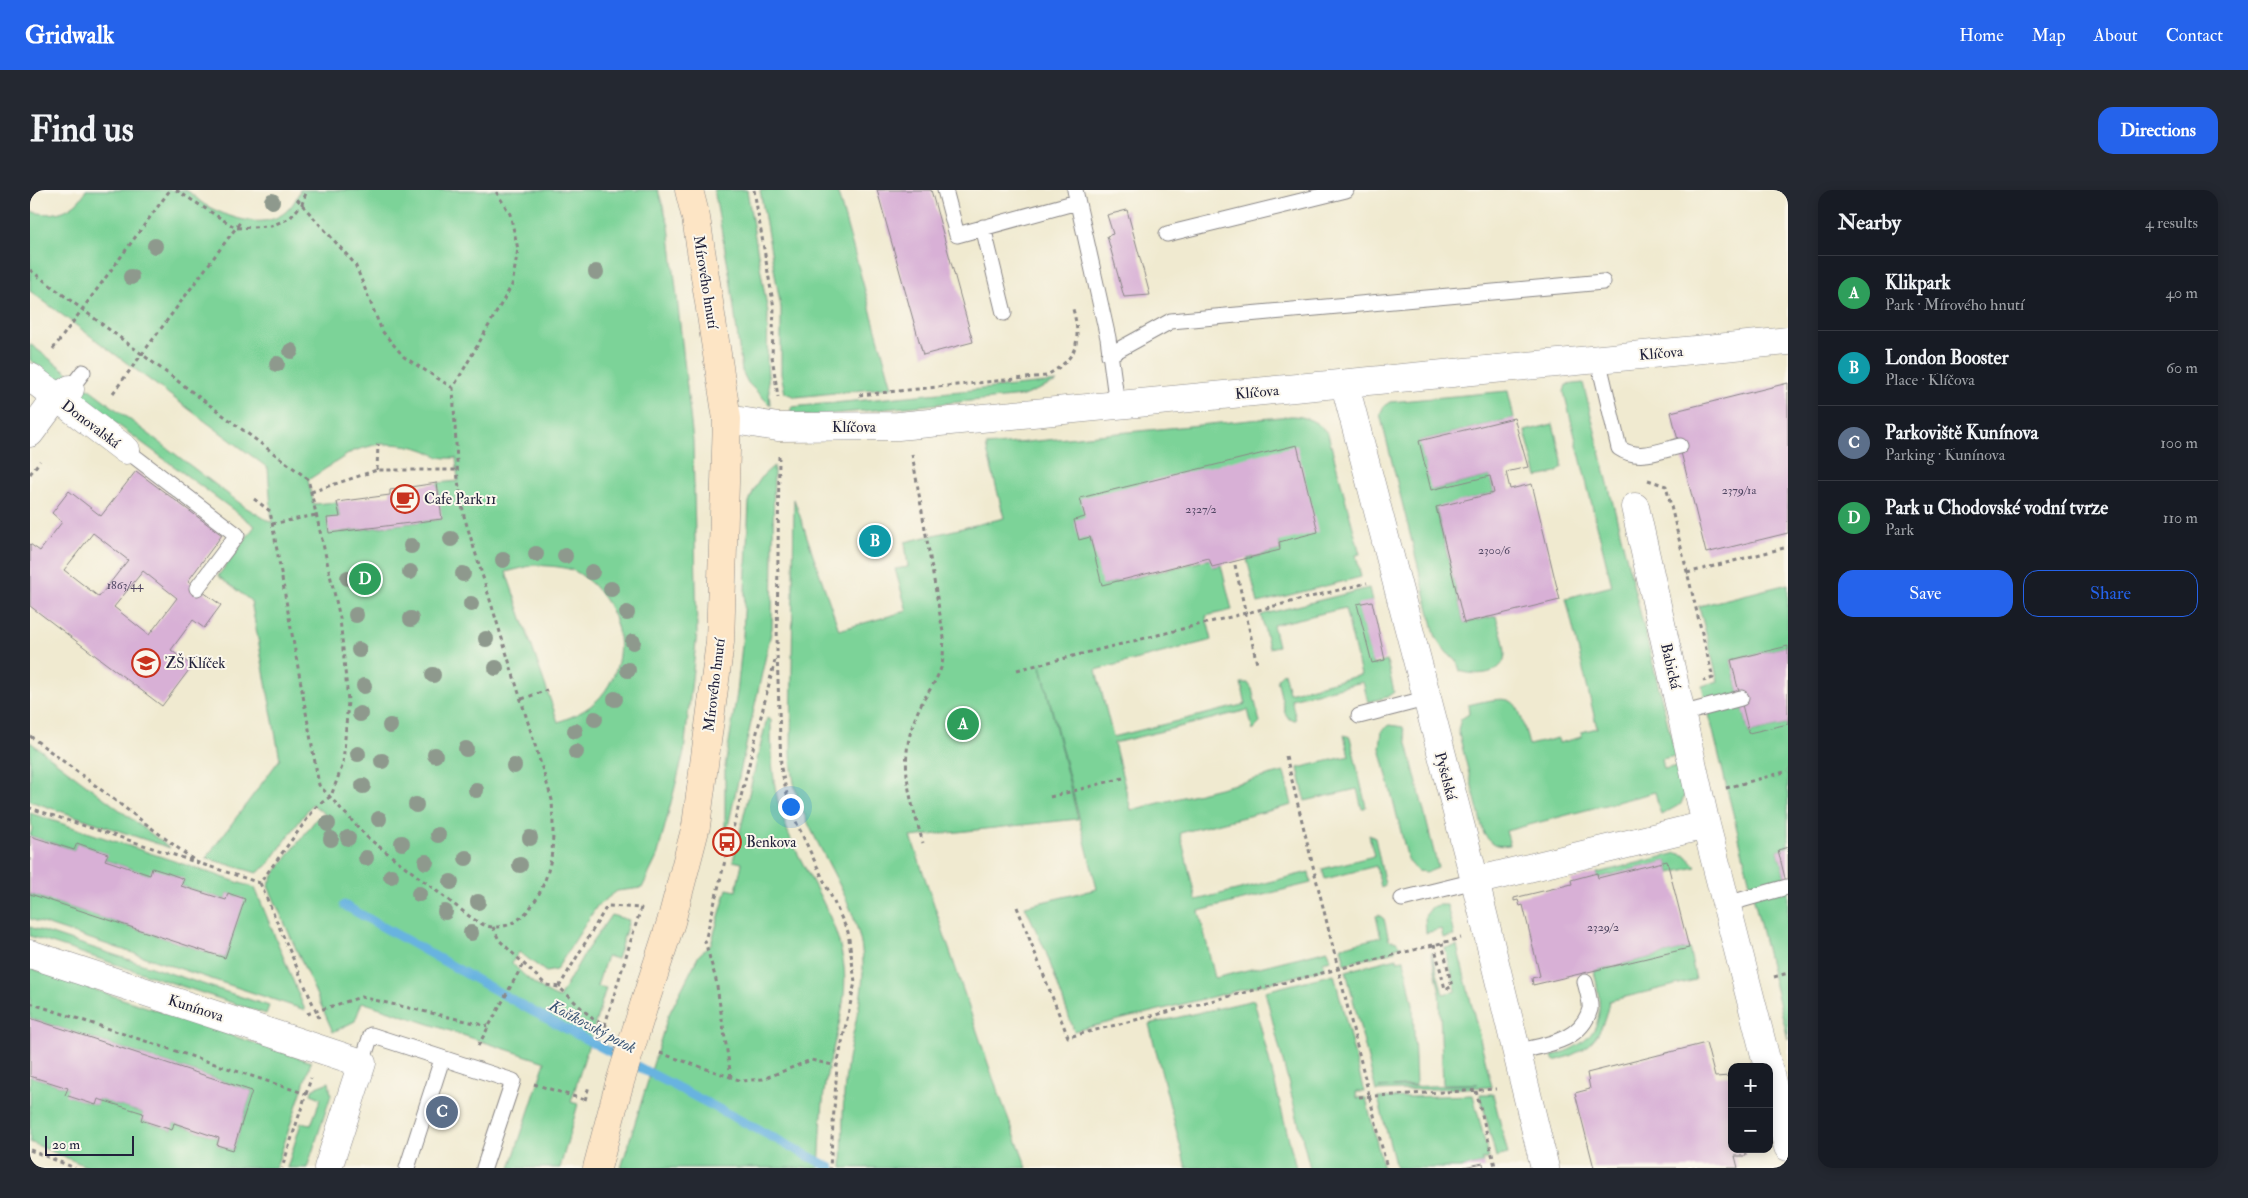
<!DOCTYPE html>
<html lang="en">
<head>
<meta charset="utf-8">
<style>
	:root { --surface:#171b24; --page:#242831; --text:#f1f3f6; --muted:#9ea1a6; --line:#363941; --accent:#2563eb }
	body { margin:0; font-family:"IM FELL Double Pica",serif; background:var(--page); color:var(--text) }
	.controls { position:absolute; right:15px; bottom:15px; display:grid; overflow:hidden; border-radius:10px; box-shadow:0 2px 12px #0003 }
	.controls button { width:45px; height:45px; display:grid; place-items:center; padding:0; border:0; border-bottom:1px solid var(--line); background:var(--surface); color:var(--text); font:25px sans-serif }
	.scale { position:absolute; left:15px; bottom:12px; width:89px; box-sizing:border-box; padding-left:5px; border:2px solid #22223b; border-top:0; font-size:14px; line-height:18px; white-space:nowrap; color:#22223b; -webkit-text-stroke:4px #fbf7ec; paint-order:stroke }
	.you { position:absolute; left:760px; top:616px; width:18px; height:18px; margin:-12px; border:4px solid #fff; border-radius:50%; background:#1a73e8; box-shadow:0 0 0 8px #1a73e833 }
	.badge { display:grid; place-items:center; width:32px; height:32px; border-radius:50%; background:var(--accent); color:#fff; font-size:16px; font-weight:700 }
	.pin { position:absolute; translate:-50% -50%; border:2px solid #fff; box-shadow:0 1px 5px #0006 }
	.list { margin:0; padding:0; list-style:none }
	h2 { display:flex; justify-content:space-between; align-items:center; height:65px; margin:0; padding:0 20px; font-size:21px }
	h2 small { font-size:16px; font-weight:400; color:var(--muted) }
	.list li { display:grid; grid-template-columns:32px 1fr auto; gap:15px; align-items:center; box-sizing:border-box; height:75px; padding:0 20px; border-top:1px solid var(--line) }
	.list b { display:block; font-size:19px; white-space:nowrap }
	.list p { margin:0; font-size:16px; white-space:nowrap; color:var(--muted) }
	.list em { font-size:16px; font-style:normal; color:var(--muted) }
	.actions { display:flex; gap:10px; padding:15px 20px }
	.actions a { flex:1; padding:11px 0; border:1px solid var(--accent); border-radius:15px; text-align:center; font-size:18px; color:var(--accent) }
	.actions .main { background:var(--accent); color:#fff }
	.map { position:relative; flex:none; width:1758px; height:978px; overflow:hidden; border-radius:15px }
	header { display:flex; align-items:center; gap:30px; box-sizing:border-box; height:70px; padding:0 25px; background:var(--accent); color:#fff }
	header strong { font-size:24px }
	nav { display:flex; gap:28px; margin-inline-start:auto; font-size:18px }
	.intro { display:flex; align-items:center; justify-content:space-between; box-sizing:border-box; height:120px; padding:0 30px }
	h1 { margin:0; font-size:35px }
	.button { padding:12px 22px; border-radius:15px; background:var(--accent); color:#fff; font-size:18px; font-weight:700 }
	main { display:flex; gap:30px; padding:0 30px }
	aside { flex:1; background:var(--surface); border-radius:15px; box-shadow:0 2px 12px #0003 }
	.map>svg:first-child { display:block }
	.green { fill:#7bd398; stroke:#4e7a6a; fill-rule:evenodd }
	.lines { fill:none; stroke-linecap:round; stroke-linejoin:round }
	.stream { stroke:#67b3e0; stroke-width:9 }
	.building { fill:#d8b0d6; fill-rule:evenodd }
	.service-casing { stroke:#898686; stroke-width:17 }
	.minor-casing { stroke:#898686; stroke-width:29 }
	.tertiary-casing { stroke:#898686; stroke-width:29 }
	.secondary-casing { stroke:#898686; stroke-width:29 }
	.path { stroke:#898686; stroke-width:3; stroke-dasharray:4 4; stroke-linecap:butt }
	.service { stroke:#fff; stroke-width:15 }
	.minor { stroke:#fff; stroke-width:28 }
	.tertiary { stroke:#fff; stroke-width:28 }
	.secondary { stroke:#fde5c5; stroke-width:28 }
	.secondary-bridge-casing { stroke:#898686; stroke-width:29; stroke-linecap:butt }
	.path-bridge { stroke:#898686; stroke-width:3; stroke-dasharray:4 4; stroke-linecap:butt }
	.secondary-bridge { stroke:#fde5c5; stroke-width:28 }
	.tree { fill:#8e998d }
	.labels { text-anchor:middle; stroke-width:4; stroke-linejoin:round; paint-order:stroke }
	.number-label { font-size:12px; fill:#504662 }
	.street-label { font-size:15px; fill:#22223b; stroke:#fbf7ec }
	.poi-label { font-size:15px; fill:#22223b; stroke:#fbf7ec; text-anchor:start }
	.water-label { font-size:16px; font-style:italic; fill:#3a5575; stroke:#fbf7ec }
</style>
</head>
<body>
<header>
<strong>Gridwalk</strong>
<nav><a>Home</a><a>Map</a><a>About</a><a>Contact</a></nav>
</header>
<div class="intro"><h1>Find us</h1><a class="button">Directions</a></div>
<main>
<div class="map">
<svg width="1758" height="978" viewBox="0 0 1758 978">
	<rect width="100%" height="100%" fill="#fbf7ec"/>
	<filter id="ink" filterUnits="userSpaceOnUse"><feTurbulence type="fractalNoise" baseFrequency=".02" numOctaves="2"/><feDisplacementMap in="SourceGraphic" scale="10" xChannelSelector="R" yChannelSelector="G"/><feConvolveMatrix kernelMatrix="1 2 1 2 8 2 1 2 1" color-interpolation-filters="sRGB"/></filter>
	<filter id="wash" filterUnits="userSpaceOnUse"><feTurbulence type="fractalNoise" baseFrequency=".0096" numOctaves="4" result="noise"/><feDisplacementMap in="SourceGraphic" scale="20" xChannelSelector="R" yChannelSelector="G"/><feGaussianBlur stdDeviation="1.12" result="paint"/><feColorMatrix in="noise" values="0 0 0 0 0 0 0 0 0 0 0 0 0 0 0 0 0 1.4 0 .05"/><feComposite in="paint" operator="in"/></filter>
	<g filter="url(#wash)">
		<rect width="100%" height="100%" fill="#f0ead0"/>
		<path class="green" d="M56 0C81 0 107 0 132 0 139 0 149 0 155 0 163 3 169 12 177 16 210 33 253 45 270 0H628L639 36 663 251 667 443 654 562 627 667 612 698 587 701 567 716 526 780 516 782 489 762 482 773C496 788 510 800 529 808L554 764 581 725 599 730 587 769 577 766 567 796 576 798 541 912 548 914 530 978H480L515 872 332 812 325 831 303 842 238 696 244 684 287 628 296 625 282 614 237 676 227 683 176 668 250 569 221 411 188 386 225 336 0 170V154L215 317 242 333 238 278 0 101V21C22 28 45 22 56 0ZM348 254C362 254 374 254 388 258 407 263 402 269 426 268L428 291 407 293 411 329 312 342 307 312 284 314 278 290 323 261ZM504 375C516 376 530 376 542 380 550 383 558 390 564 396 592 425 599 467 575 501 563 518 547 525 528 532L476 382Z
			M684 0H717L738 123 737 171 740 215 718 193 712 181 700 87Z
			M730 0H807L862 197 766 207 755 203 751 184V118Z
			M1027 192 993 206 780 226 761 225V217Z
			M1553 193 1655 603 1651 614 1631 625 1625 602 1476 641 1480 655C1466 657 1462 655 1454 644L1428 540 1431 529 1439 524 1438 515C1489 503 1486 507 1499 555L1528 548 1529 553 1552 547 1551 542 1567 538 1536 408 1582 396 1534 202 1536 195ZM1645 566 1647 576 1634 579 1632 569Z
			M1478 201 1484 228 1389 251 1402 300 1460 286 1464 303 1406 318 1434 433 1466 426C1469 437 1475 452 1475 464 1474 486 1444 486 1430 481L1427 471 1417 463 1406 448 1350 224 1354 216 1360 212Z
			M1261 226C1277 226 1288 232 1298 244L1330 364 1326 365 1331 387 1228 413 1217 369 1251 360 1249 352 1056 327 1050 349 1060 347 1073 395 1181 369 1183 377 1191 375 1202 420 1176 426 1182 450 1066 480 1083 547 1216 514 1211 493H1218L1222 499 1230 533 1223 540 1218 520 1084 553 1101 620 1254 582 1262 615 1150 643 1166 710 1279 682 1281 693 1169 721 1185 788 1298 760 1301 770 1293 772 1295 779 1044 841 1016 762 995 716 1067 699 1010 472 1048 629 881 647 963 888 997 978H812C813 944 812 909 817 876 823 834 840 792 830 749 820 703 785 656 769 611 763 596 762 579 761 563L764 309 809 440 877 421 865 379 878 377 875 352 974 328 956 256Z
			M1523 234 1532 270V278L1526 283 1507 287 1495 241Z
			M744 276 742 438 695 650V577L707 503 713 445 719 312C725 296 730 286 744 276Z
			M1758 394V456L1701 470 1719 543 1758 534V657L1748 660 1758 699V849L1672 496 1688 491 1669 416Z
			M1339 398 1342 411 1328 415 1343 475 1357 471 1364 502 1357 507 1338 512 1333 492 1261 509 1266 530 1259 529 1255 523 1247 489 1254 482 1259 503 1331 485 1315 418 1243 435 1248 456 1239 458 1231 425Z
			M737 528 741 529C741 565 742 602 756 637 772 680 803 718 812 765 822 809 802 852 795 895 791 922 791 951 789 978H591L638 826 669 765 681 754 697 699 706 701 712 673 703 671Z
			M1360 535 1373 537 1408 678 1398 682 1387 681 1378 670 1350 558 1352 540Z
			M1314 545 1320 547 1336 617 1332 619 1327 599 1275 611 1268 578 1319 566Z
			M0 552 140 658 0 611Z
			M0 623 225 698 275 820 0 729V704L195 768 214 709 198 703 196 710 151 696 153 689 138 683 120 685 75 670 77 664 47 653 44 660 0 646 2 639Z
			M1339 645 1345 648 1355 695 1351 697 1346 676 1295 689 1292 679 1344 666Z
			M1647 663 1657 666 1666 677 1640 683 1637 671 1568 688 1567 683Z
			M1409 715H1417L1424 746 1413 748 1411 739 1396 743 1395 726 1402 717Z
			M1349 725 1354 729 1359 750 1367 752 1371 756 1365 758V761L1315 774 1311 757 1351 747 1346 726Z
			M0 737 239 816 236 824 0 746Z
			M1427 756 1462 897 1346 901 1316 781 1367 768V771L1374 770 1383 815 1386 895 1348 898 1448 894H1413L1409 798 1401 763H1402L1413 804 1426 801 1415 758Z
			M1659 758 1666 790 1579 811C1573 846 1559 862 1524 871L1522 866C1572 851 1575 828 1564 781Z
			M0 778 281 872 246 978H60L0 952V886L38 898 36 905 66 915 68 909 113 923 112 930 142 940 144 933 189 948 187 955 203 960 222 901 0 828Z
			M1304 784 1334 902H1326L1327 908H1336L1353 978H1280L1235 801Z
			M1224 810 1266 978H1156L1119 834Z
			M299 892 301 905 277 978H257L271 933 281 935 291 908 281 904 283 898Z
			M1450 904H1463L1478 964 1466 967Z
			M1443 905 1459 968 1452 970 1453 973 1431 978H1366L1348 908Z"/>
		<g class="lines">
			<path class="stream" d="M314 715 504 822 801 978"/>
		</g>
		<g id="blocks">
			<path class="building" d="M847 0H901L943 152 893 165Z
				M1097 20 1120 105 1094 107 1077 46 1083 44 1077 25Z
				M1758 193V343L1676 363 1641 222Z
				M1484 228 1498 277 1476 282 1480 299 1502 294 1530 410 1434 433 1406 317 1464 303 1460 286 1401 300 1389 251Z
				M1267 255 1288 342 1249 352 1250 360 1182 377 1179 368 1072 395 1060 347 1049 350 1044 330 1055 327 1050 308Z
				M106 281 192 345 158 391 191 415 174 438 163 430 141 460 162 476 132 516 0 416V354L10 361 32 332 22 323 39 301 71 326ZM63 343 98 370 69 407 34 380ZM113 381 147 408 119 445 84 417Z
				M407 293 412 329 299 343 297 328 310 327 307 312 360 305V300Z
				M1342 411 1355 470 1342 473 1327 414Z
				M1758 456V534L1719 543 1701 470Z
				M0 646 44 660 47 653 78 664 75 670 120 685 122 678 138 683 154 689 151 696 196 710 198 703 215 709 195 768 0 704Z
				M1758 657V696H1757L1748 660Z
				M1637 671 1659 758 1503 795 1502 788 1510 786 1493 715 1490 716 1488 710 1484 711V708L1542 694 1541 690 1567 683 1568 688Z
				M0 828 222 901 203 960 187 955 189 948 144 933 142 940 111 930 113 923 68 909 66 915 35 905 38 898 0 886Z
				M1676 853 1685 887 1700 886 1702 959H1715L1716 966H1705L1708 978H1564L1545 903 1560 899 1557 883Z
				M1453 973 1454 978H1434V977Z"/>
		</g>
	</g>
	<g filter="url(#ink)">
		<use href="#blocks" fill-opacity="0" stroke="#898686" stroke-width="1"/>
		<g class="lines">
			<defs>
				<path id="service" d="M915 0 927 45 1047 12
					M1045 0 1078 148 1087 215
					M953 37 974 123
					M1137 44 1316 0
					M1079 165 1141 131 1573 92
					M1568 169 1589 258C1608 271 1629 261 1650 256
					M40 199 53 182
					M96 260 207 345 167 398
					M1651 524 1711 508
					M1329 526 1395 509
					M1372 709 1445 691
					M1697 714 1757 697
					M1486 862C1514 855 1551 852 1560 819 1561 812 1557 800 1555 792
					M332 873 341 845 483 891 454 978
					M377 978 412 869"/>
				<path id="minor" d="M0 187 96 260
					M1315 195 1445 691 1515 978
					M0 243 26 208 40 199
					M1605 317 1676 635 1738 877
					M1445 691 1676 635
					M0 764 332 873 298 978
					M1739 881 1758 957"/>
				<path id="tertiary" d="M697 229 748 237 868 236 1758 151"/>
				<path id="secondary" d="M615 812 641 732 666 636 690 452 697 229 666 28 659 0
					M567 978 589 895"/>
			</defs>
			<use href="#service" class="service-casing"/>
			<use href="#minor" class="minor-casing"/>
			<use href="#tertiary" class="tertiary-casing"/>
			<use href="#secondary" class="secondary-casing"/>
			<path class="path" d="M146 0 206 38 241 36 260 28 272 14 277 0
				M724 0 744 118 742 166 748 207
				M267 9 325 74 352 141 374 167 423 198
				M0 80 278 289 310 428 318 511 313 574 301 606 286 617 230 693 0 618
				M23 159 140 0
				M83 203 211 31
				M829 205 1015 186C1047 169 1052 153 1043 119
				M882 264 914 448C913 457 914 469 911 478 905 495 892 509 886 526 867 573 880 607 893 653
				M749 266 747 461 751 578 761 621 818 742 825 792 807 876 800 978
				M347 280 348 254
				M0 284 10 271
				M1618 290 1636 296 1683 488 1673 491
				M281 302 347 280H427
				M224 309 240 321 289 595 338 648 439 726C446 731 455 737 464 737 498 738 516 696 521 668 524 649 523 629 522 610L434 326 428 291 423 198 482 95 488 59 480 24 465 0
				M242 334 286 325
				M1205 375 1227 474
				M1657 383 1758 357
				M987 480 1337 393
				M492 509 517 500
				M0 546 165 671
				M1256 566 1357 978
				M1696 598 1758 581
				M1020 607 1093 588
				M230 693 289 828
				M987 717 1038 847 1431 748
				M463 737 469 750 516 795 529 797 563 829 577 836
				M1404 754 1415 799 1422 797 1412 753
				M1744 787 1758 783
				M529 797 577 716 611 718 597 763
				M0 813 276 904 252 978
				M277 824 331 807 458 836
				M448 856 493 774
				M630 863 712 891 733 889 781 870 807 876
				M701 887 686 790 675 751 746 466
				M504 894 555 910
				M1446 901 1465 976
				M276 904 281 888
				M1329 907 1466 899
				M0 960 45 978"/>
			<use href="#service" class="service"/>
			<use href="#minor" class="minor"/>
			<use href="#tertiary" class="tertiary"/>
			<use href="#secondary" class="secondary"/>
			<defs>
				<path id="secondary-bridge" d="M589 895 615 812"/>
			</defs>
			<use href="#secondary-bridge" class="secondary-bridge-casing"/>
			<path class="path-bridge" d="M570 851 597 763
				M555 910 559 896"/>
			<use href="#secondary-bridge" class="secondary-bridge"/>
		</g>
		<g class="tree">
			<circle cx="242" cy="11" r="8"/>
			<circle cx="125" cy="56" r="8"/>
			<circle cx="566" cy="82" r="8"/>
			<circle cx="101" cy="87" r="8"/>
			<circle cx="261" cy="161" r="8"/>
			<circle cx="247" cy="174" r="8"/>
			<circle cx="421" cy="349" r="8"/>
			<circle cx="381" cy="356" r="8"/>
			<circle cx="506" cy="364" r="8"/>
			<circle cx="535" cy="366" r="8"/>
			<circle cx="473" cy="370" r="8"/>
			<circle cx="380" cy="382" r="8"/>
			<circle cx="562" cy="382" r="8"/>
			<circle cx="433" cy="384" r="8"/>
			<circle cx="318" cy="388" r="8"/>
			<circle cx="581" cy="399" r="8"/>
			<circle cx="441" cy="414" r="8"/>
			<circle cx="597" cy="423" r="8"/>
			<circle cx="326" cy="425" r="8"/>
			<circle cx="381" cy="429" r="8"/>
			<circle cx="456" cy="449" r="8"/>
			<circle cx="603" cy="452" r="8"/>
			<circle cx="329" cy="460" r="8"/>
			<circle cx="466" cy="478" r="8"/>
			<circle cx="598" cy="480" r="8"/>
			<circle cx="403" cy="485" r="8"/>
			<circle cx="334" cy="496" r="8"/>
			<circle cx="585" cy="509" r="8"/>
			<circle cx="330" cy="524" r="8"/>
			<circle cx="565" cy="529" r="8"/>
			<circle cx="360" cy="536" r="8"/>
			<circle cx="545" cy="541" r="8"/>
			<circle cx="436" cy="559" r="8"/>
			<circle cx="546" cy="562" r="8"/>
			<circle cx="328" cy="564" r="8"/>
			<circle cx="405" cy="565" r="8"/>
			<circle cx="352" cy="571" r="8"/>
			<circle cx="484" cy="576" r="8"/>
			<circle cx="333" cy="596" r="8"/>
			<circle cx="446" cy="600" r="8"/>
			<circle cx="386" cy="615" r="8"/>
			<circle cx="349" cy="629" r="8"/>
			<circle cx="298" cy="634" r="8"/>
			<circle cx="408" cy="645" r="8"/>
			<circle cx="318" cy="648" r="8"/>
			<circle cx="500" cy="648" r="8"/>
			<circle cx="301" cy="649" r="8"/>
			<circle cx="372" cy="653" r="8"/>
			<circle cx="336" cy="668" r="8"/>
			<circle cx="436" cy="668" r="8"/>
			<circle cx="396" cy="672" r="8"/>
			<circle cx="490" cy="675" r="8"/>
			<circle cx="361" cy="686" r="8"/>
			<circle cx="421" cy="692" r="8"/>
			<circle cx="389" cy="704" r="8"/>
			<circle cx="448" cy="712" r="8"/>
			<circle cx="415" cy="722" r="8"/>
			<circle cx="441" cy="743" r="8"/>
		</g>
	</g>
	<defs>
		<symbol id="cafe-ring" viewBox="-11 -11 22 22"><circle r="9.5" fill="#fbf7ec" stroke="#c8321e" stroke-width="1.5"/><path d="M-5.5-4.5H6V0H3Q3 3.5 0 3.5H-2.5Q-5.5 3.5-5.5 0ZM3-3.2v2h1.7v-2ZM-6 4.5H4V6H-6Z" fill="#c8321e"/></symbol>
		<symbol id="school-ring" viewBox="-11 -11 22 22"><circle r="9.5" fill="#fbf7ec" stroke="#c8321e" stroke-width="1.5"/><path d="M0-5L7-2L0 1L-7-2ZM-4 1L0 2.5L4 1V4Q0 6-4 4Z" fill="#c8321e"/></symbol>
		<symbol id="bus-ring" viewBox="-11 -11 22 22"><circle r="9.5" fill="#fbf7ec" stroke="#c8321e" stroke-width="1.5"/><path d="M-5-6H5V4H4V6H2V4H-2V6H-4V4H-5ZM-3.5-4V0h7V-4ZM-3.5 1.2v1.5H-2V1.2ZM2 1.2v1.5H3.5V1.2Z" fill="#c8321e"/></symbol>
	</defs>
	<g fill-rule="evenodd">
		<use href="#cafe-ring" x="359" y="293" width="32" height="32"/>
		<use href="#school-ring" x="100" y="457" width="32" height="32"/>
		<use href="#bus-ring" x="681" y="636" width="32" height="32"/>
	</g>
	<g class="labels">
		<g class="number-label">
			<text x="1709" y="304">2379/1a</text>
			<text x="1171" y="323">2327/2</text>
			<text x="1464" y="364">2300/6</text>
			<text x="95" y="399">1863/44</text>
			<text x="1573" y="741">2329/2</text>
		</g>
		<g class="street-label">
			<text transform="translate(676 92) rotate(81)" y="5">Mírového hnutí</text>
			<text transform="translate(1631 163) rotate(-5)" y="5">Klíčova</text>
			<text transform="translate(1227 202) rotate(-5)" y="5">Klíčova</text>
			<text transform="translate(61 234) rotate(37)" y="5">Donovalská</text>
			<text x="824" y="242">Klíčova</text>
			<text transform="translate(1641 476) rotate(77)" y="5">Babická</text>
			<text transform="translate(684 495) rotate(-83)" y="5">Mírového hnutí</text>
			<text transform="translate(1416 586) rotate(75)" y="5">Pyšelská</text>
			<text transform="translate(166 818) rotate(18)" y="5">Kunínova</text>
		</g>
		<g class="poi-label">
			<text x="394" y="314">Cafe Park 11</text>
			<text x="135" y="478">ZŠ Klíček</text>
			<text x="716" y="657">Benkova</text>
		</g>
		<g class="water-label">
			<text transform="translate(563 836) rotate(28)" y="6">Košíkovský potok</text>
		</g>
	</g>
</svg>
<div class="controls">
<button>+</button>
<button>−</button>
</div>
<div class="scale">20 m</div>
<div class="you"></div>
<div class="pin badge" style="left:933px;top:534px;background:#2e9e5b">A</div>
<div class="pin badge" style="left:845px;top:351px;background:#0f9aa8">B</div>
<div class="pin badge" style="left:412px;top:922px;background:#5c6f8a">C</div>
<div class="pin badge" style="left:335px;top:389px;background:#2e9e5b">D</div>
</div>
<aside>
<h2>Nearby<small>4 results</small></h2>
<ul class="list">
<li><span class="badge" style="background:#2e9e5b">A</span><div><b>Klikpark</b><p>Park · Mírového hnutí</p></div><em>40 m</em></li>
<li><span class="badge" style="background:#0f9aa8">B</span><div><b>London Booster</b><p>Place · Klíčova</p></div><em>60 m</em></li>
<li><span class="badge" style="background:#5c6f8a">C</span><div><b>Parkoviště Kunínova</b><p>Parking · Kunínova</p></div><em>100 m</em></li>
<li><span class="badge" style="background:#2e9e5b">D</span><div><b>Park u Chodovské vodní tvrze</b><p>Park</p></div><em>110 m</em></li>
</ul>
<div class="actions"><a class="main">Save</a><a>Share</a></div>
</aside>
</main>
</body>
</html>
